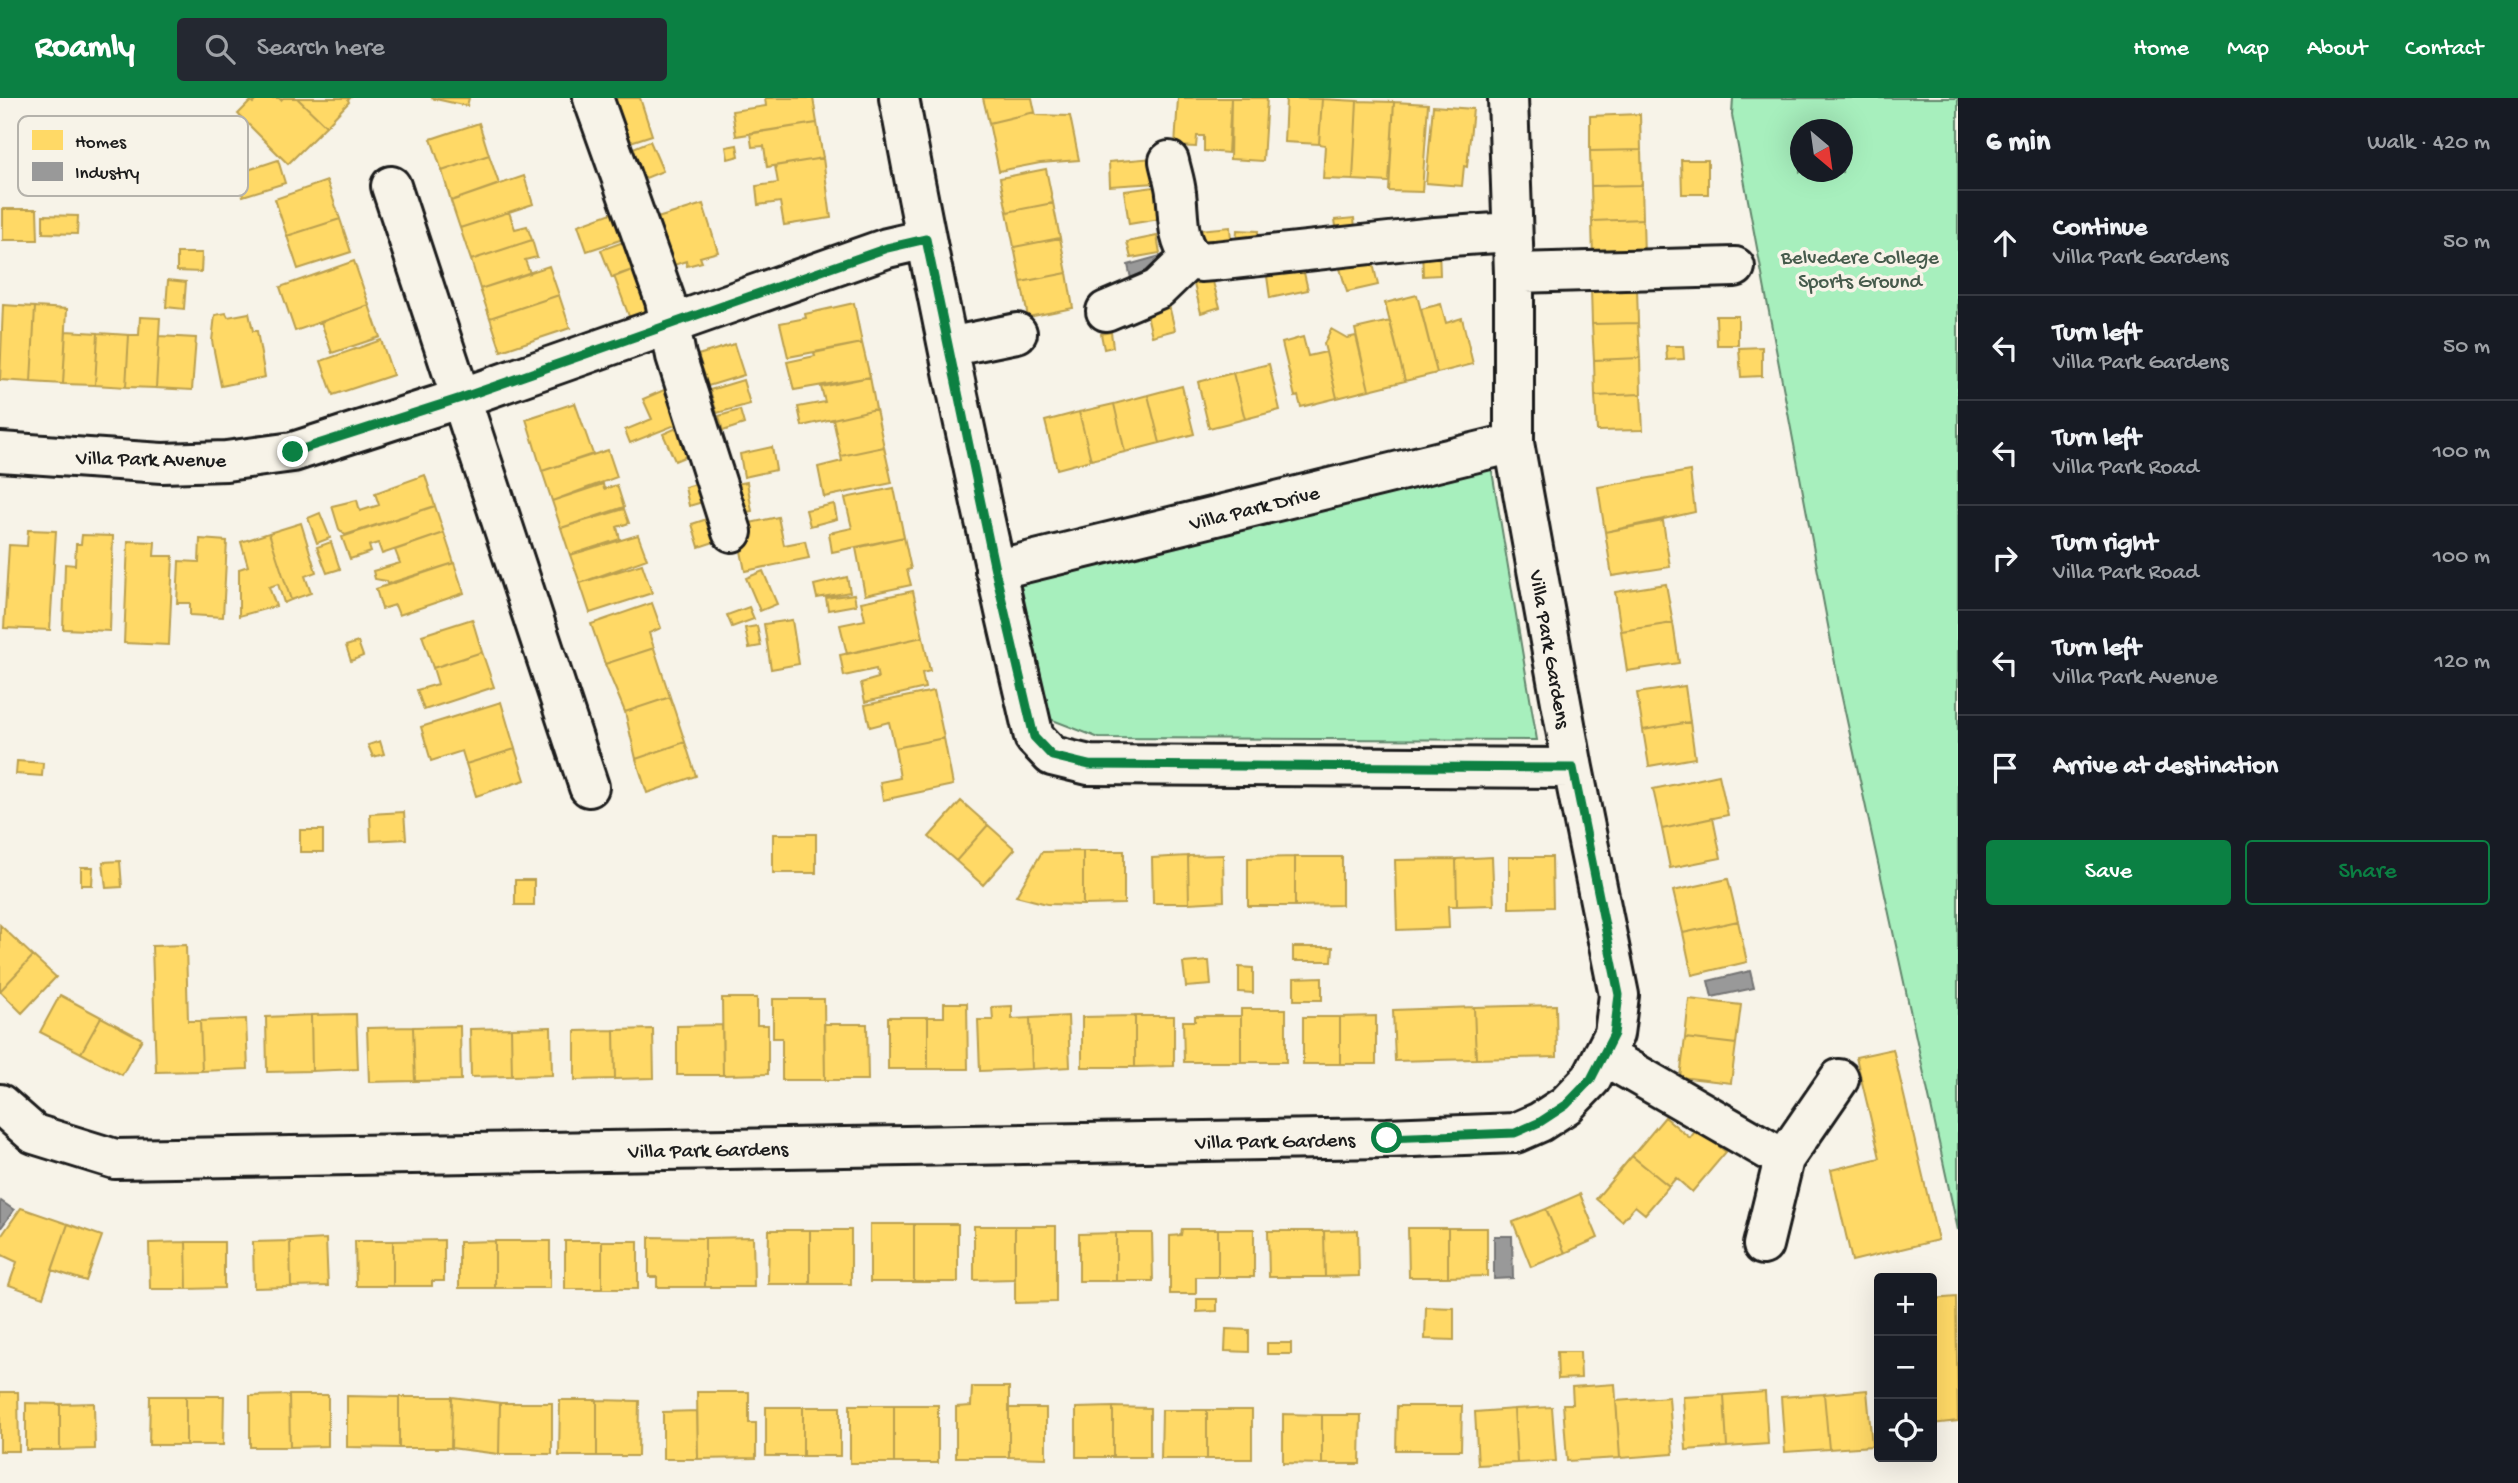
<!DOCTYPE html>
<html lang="en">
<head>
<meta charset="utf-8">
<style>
	:root { --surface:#171b24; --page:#242831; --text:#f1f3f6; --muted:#9ea1a6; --line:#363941; --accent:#0b8043 }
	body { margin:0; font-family:"Gochi Hand",sans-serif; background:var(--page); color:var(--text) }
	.controls { position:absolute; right:21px; bottom:21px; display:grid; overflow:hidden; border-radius:7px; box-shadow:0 7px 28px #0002 }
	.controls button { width:63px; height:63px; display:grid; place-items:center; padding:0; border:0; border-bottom:2px solid var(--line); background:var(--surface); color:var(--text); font:35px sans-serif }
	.compass { position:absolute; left:1790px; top:21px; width:63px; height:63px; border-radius:50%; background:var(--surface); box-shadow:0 7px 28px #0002; rotate:151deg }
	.stop { position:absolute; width:21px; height:21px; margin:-16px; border:5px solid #0b8043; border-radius:50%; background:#fff }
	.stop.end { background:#0b8043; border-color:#fff; box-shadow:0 2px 7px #0008 }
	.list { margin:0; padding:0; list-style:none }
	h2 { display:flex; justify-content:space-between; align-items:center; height:91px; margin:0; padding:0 28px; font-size:30px }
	h2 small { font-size:23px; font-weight:400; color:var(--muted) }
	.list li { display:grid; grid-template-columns:46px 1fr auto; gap:21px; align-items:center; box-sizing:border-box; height:105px; padding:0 28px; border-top:2px solid var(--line) }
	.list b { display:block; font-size:26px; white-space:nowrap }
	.list p { margin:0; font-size:23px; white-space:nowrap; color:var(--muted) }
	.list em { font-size:23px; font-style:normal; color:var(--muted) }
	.actions { display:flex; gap:14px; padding:21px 28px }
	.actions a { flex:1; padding:16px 0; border:2px solid var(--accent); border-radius:7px; text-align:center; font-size:24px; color:var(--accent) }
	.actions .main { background:var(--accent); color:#fff }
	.icon { flex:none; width:38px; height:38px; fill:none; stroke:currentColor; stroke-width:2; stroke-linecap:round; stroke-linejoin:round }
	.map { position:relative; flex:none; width:1958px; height:1385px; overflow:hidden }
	header { display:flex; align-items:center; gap:42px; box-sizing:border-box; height:98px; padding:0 35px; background:var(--accent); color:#fff }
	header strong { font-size:33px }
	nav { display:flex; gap:38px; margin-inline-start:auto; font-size:24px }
	.search { width:490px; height:63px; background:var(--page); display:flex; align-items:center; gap:18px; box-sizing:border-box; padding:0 24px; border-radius:7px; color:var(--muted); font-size:26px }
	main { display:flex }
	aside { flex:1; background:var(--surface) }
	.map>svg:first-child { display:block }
	.green { fill:#a7efbd; stroke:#62866c; stroke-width:2; fill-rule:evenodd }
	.homes { fill:#ffd966; stroke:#bba050; stroke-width:2 }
	.industry { fill:#999; stroke:#747474; stroke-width:2 }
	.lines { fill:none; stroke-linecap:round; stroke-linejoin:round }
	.minor-casing { stroke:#1c1c1c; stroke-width:44 }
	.minor { stroke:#f7f3e8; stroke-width:38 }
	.route { stroke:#0b8043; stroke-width:9 }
	.labels { text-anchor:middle; stroke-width:7; stroke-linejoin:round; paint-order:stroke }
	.park-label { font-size:21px; fill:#465b4c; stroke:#f7f3e8 }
	.street-label { font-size:21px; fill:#1c1c1c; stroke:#f7f3e8 }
	.key { fill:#f7f3e8; stroke:#b5b2ab; stroke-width:2 }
	.key-label { font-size:19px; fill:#1c1c1c }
</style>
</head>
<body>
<header>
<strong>Roamly</strong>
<div class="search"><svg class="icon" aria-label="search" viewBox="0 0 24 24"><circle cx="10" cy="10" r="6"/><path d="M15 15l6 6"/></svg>Search here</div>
<nav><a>Home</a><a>Map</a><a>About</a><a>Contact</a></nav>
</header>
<main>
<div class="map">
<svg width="1958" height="1385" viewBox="0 0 1958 1385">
	<rect width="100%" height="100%" fill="#f7f3e8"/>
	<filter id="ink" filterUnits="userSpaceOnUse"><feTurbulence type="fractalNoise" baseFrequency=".0143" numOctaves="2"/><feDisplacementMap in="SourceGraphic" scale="14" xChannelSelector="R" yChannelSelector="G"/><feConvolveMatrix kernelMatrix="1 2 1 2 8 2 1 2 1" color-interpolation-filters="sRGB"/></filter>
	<g filter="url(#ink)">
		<path class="green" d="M1733 0H1958V1132L1839 586 1732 17ZM1800 32H1842V74H1800Z
			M1491 367 1537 642 1099 640 1050 621 1015 477Z"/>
		<path class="homes" d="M258 0H279L281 2 283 0H297L326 28 288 66 238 16 251 3 253 5Z
			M297 0H350L348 2 349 4 326 28Z
			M431 0H469L467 8Z
			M618 0H640L652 37 615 49 601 6Z
			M765 0H813L817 25 736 38 732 13 766 8Z
			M983 0H1032L1035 14 989 25Z
			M1178 0H1231L1228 55 1204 53V38H1197L1196 49 1175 48Z
			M1231 0H1267L1263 63 1230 61Z
			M1286 0 1322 1 1319 46 1284 44Z
			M1322 1 1357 3 1353 82 1323 81 1325 47 1319 46Z
			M1357 3 1394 4 1389 84 1353 82Z
			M1394 4 1428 6 1422 94 1389 93Z
			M1433 8 1473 11 1467 69 1464 68 1462 88 1426 85Z
			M1035 14 1036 17 1070 18 1079 62 1040 65 999 73 989 25Z
			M1640 16 1641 52 1590 53V18Z
			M479 25 489 57 442 73 431 41Z
			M817 25 823 60 767 69 764 48 752 49 750 35Z
			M650 43 663 73 626 88 614 58Z
			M737 47 739 58 728 61 726 49Z
			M1641 52 1642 87 1591 88 1590 53Z
			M489 57 499 86 451 103 442 73Z
			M823 60 831 120 784 127 780 104 758 107 756 88 778 85 775 68Z
			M1154 60 1156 85 1110 88 1109 64Z
			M278 62 285 85 243 98 236 76Z
			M1681 62H1708V96H1682Z
			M1046 71 1053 105 1007 114 1000 80Z
			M524 78 533 106 460 130 451 103Z
			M327 83 340 121 287 138 275 101Z
			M1642 87 1643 121 1592 123 1591 88Z
			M1161 88 1166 120 1129 126 1124 93Z
			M1053 105 1060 140 1014 149 1007 114Z
			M703 106 718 154 700 159 702 164 687 168 686 163 668 169 654 121Z
			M3 111H37L38 142H3Z
			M617 113 626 140 587 153 578 127Z
			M509 114 515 131 527 128 532 142 471 162 460 130Z
			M43 117 78 118 77 136 43 135Z
			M1354 120 1356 139 1338 141 1335 122Z
			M340 121 351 154 298 171 287 138Z
			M1643 121 1644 158 1593 160 1592 123Z
			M1230 129 1232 154 1198 152 1186 133Z
			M1237 132 1258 133 1257 150 1236 149Z
			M1157 138 1160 155 1131 160 1127 144Z
			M1060 140 1067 175 1021 184 1014 149Z
			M532 142 537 159 525 162 530 175 480 191 471 162Z
			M626 143 635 171 612 180 601 152Z
			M1439 151 1440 177 1423 178 1422 152Z
			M177 155H202L201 174 177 173Z
			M1372 161 1378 187 1347 194 1339 167Z
			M354 163 369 207 295 233 280 189Z
			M1302 166 1308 192 1270 200 1266 171Z
			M549 168 559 197 490 220 480 191Z
			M635 171 651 213 630 221 614 178Z
			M1067 175 1073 210 1028 219 1021 184Z
			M1211 177 1220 209 1201 215 1194 186Z
			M168 182 186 184 184 211 166 209Z
			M1637 189 1638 225 1592 226 1591 191Z
			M559 197 570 230 501 253 490 220Z
			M1417 197 1437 275 1405 283 1385 205Z
			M1167 199 1175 232 1152 238 1145 208Z
			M854 205 862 245 788 259 780 225 806 220 805 216Z
			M1441 206 1446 225 1462 220 1473 266 1437 275 1421 211Z
			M3 207 35 209 31 284 0 282Z
			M369 207 380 239 332 255 321 224Z
			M35 209 67 211 63 286 31 284Z
			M226 215 228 219 249 215 253 233H257L265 279 221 288 212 243 215 217Z
			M1716 218H1738V247H1717Z
			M140 219 160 220 156 290 126 289 129 237H139Z
			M1390 223 1405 283 1369 292 1355 231Z
			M1638 225 1640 260 1594 262 1592 226Z
			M1331 231 1347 240 1356 238 1369 292 1337 300 1324 246Z
			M66 233 98 235 95 287 63 286Z
			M1111 234 1113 249 1104 251 1101 236Z
			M98 235 129 237 126 289 95 287Z
			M159 238 196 240 192 292 156 290Z
			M1303 239 1308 258 1326 254 1337 300 1301 309 1298 298 1295 299 1282 245Z
			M381 242 393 277 333 297 321 263Z
			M862 245 870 279 794 292 787 264 815 258 814 255Z
			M734 246 744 277 708 288 698 257Z
			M1666 248H1683L1684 261 1667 262Z
			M1762 249V278L1741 279 1739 250Z
			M1640 260 1641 296 1595 298 1594 262Z
			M1269 266 1280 312 1245 321 1233 275Z
			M1233 275 1245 321 1209 330 1198 284Z
			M870 279 876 311 802 328 798 309 825 304 821 289Z
			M743 282 750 306 717 315 710 292Z
			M1182 288 1194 336 1160 345 1148 297Z
			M664 292 678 326 630 345 625 332 652 321 643 301Z
			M1641 296 1643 332 1597 333 1595 298Z
			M1148 297 1160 345 1125 354 1114 306Z
			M575 305 593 356 542 373 526 321Z
			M1114 306 1125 354 1091 362 1079 314Z
			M876 311 884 349 841 358 833 321Z
			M740 312 744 326 723 333 719 318Z
			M1079 314 1091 362 1057 371 1045 323Z
			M679 329 692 356 675 363 663 336Z
			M772 349 776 372 744 379 740 356Z
			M884 349 892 385 824 399 818 369 842 363 841 358Z
			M608 352 617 379 552 403 542 373Z
			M1690 373 1695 414 1605 434 1598 389Z
			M425 377 435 408 345 437 339 431 332 408 357 402 360 413 379 407 375 395Z
			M747 384 752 413 736 416 731 387Z
			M701 385 706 403 689 408 685 389Z
			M603 386 604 391 617 387 624 409 561 430 552 403Z
			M894 390 904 439 832 454 829 435 852 430 845 400Z
			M834 406 837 421 810 428 806 412Z
			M435 408 444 435 382 456 378 445 369 448 371 454 350 461 342 439Z
			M624 411 629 425 617 429 620 441 570 457 561 430Z
			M320 415 330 440 317 445 308 420Z
			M713 419 720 442 699 449 692 426Z
			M778 419 784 447 805 443 809 460 745 473 736 428Z
			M1663 423 1670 469 1612 478 1605 434Z
			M301 425 316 474 305 478 311 495 291 502 269 435Z
			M28 432 56 433 50 532 4 530 9 447 27 448Z
			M269 435 291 502 284 505 278 486 269 489 276 508 239 518V471L248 468 241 444Z
			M444 435 454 465 387 486 386 483 375 481 373 473 400 465 395 452Z
			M82 437 113 438 110 533 63 531 65 466 75 467 76 446H81Z
			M638 437 647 461 580 485 570 457Z
			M904 439 911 471 907 472 911 487 865 497 856 450Z
			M200 441 227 443 223 519 190 517V505H177L179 463 199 464Z
			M128 443 155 444 154 458H173L169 547 124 545Z
			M331 444 340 471 327 475 317 449Z
			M454 465 464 495 399 517 395 507 382 511 376 491Z
			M642 466 652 495 590 515 580 485Z
			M763 473 777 506 760 513 746 480Z
			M847 479 850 494 817 500 814 487Z
			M1666 486 1673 525 1621 533 1615 494Z
			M913 493 923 539 847 556 840 527 865 522 861 504Z
			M854 496 856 507 828 512 826 500Z
			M652 505 661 530 649 535 654 550 605 566 591 526Z
			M749 509 754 521 732 529 727 517Z
			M472 521 482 554 433 570 422 537Z
			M792 522 799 566 771 571 764 526Z
			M1673 525 1679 565 1627 573 1621 533Z
			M757 528 761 548 749 550 745 530Z
			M923 539 930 573 922 575 925 590 865 604 861 585 878 580 876 571 844 578 840 557Z
			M358 544 363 558 351 563 346 548Z
			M654 550 670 599 625 614 605 566Z
			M482 554 494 589 424 612 417 592 438 586 433 570Z
			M1685 588 1690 624 1643 632 1637 595Z
			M934 593 944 640 895 650 889 624 870 629 865 607Z
			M670 599 685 644 636 661 625 614Z
			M501 604 515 651 466 666 462 653 431 663 421 629Z
			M1690 624 1695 660 1649 668 1643 632Z
			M944 640 953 687 883 702 880 684 900 680 895 650Z
			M380 643 384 656 373 659 368 647Z
			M685 644 696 678 647 695 636 661Z
			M515 651 525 682 476 698 466 666Z
			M17 663 43 665 42 678 16 676Z
			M1719 677 1728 717 1662 731 1653 691Z
			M961 703 988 727 956 763 929 739Z
			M404 714 406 741 371 743 370 716Z
			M1713 720 1721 760 1670 770 1662 731Z
			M988 727 1015 751 983 787 956 763Z
			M300 732H323V754H300Z
			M773 736H816V775H773Z
			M1083 753H1124V806L1083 807Z
			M1083 753V807L1047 806 1016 798 1042 754Z
			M1223 757 1224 803 1189 805 1188 758Z
			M1188 758 1189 805H1153L1152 760Z
			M1295 759H1342V807L1295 808Z
			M1295 759V808H1248V760Z
			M1492 759 1494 807 1457 808 1456 761Z
			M1509 759H1552L1553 809 1509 810Z
			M1456 761 1457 808H1448L1449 830 1397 832 1395 762Z
			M120 763 122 789 106 790 103 764Z
			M81 769H93L92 787H81Z
			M1728 781 1738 823 1683 835 1673 793Z
			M515 782H534V807H515Z
			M1738 823 1747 864 1692 877 1683 835Z
			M0 827 33 858 0 893Z
			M186 847 188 923H200L202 973 156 974 152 848Z
			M1293 849H1333L1332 863H1293Z
			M33 858 56 879 22 915 0 893Z
			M1209 863 1211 887 1186 889 1183 865Z
			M1239 869 1253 870V895L1239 894Z
			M1322 879V902H1294V880Z
			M60 897 101 919 81 955 40 934Z
			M722 900H757V927H768V976L723 977Z
			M773 901H824L825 982H782V940H773Z
			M1689 901 1741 907 1736 946 1685 940Z
			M944 905H967L968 971H928V919H944Z
			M1556 907 1557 959 1476 961 1474 909Z
			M1012 908V921L1030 920 1032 971 980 973 978 922H993L992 909Z
			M1474 909 1476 961 1395 963 1393 912Z
			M1241 911H1286V964H1241Z
			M356 916 358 971 312 973 311 917Z
			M311 917 312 973 267 974 266 919Z
			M1068 918 1070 969 1032 971 1030 920Z
			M1135 918H1174V968L1135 969Z
			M1135 918V969H1082V919Z
			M1195 918H1241V964H1184L1183 923H1195Z
			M1376 918V966H1340V919Z
			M101 919 142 941 122 977 81 955Z
			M888 919H928V971H888Z
			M1303 919H1340V966H1303Z
			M246 921 248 971 202 973 200 923Z
			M824 926H867L868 982H825Z
			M722 927 723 977H677V928Z
			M460 928 461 982 415 983 413 929Z
			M413 929 415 983 369 984 367 930Z
			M551 929 552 977 512 978 511 930Z
			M511 930 512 978 471 979 470 931Z
			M653 931 654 980 615 981 614 932Z
			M614 932 615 981 575 982V933Z
			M1685 940 1736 946 1731 985 1680 979Z
			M1893 951 1938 1142 1852 1163 1831 1072 1880 1060 1856 959Z
			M1665 1019 1690 1040 1697 1031 1726 1054 1692 1094 1676 1080 1669 1088 1632 1058Z
			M1632 1058 1669 1088 1645 1116 1635 1108 1622 1123 1596 1101Z
			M1580 1096 1598 1140 1565 1155 1546 1111Z
			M21 1110 68 1126 43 1199 9 1187 17 1164 0 1156V1140Z
			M1546 1111 1565 1155 1531 1169 1513 1124Z
			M68 1126 102 1138 86 1183 52 1172Z
			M870 1126H914V1184H870Z
			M914 1126H958V1184H914Z
			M974 1128H1015V1181L974 1182Z
			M1015 1128H1056V1204L1015 1205Z
			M1408 1130H1448V1179H1409Z
			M1448 1130H1487V1178L1448 1179Z
			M1182 1131H1218V1179H1196V1196H1170V1138L1181 1137Z
			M1218 1131H1254V1179H1218Z
			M769 1132H810V1186H768Z
			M810 1132H851V1186H810Z
			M1358 1132 1359 1178 1325 1179 1324 1133Z
			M1268 1133H1324L1325 1179H1269Z
			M1116 1135H1152L1153 1183H1116Z
			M1116 1135V1183H1079V1136Z
			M649 1139 705 1140V1189H657V1179H649Z
			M753 1139 754 1189H705V1140Z
			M326 1141 328 1188 291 1189 290 1143Z
			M444 1142V1183H432V1188H393V1143Z
			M290 1143 291 1189 254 1190 253 1144Z
			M355 1143H393V1188H356Z
			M495 1143H550V1190H495Z
			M495 1143V1190H459V1144Z
			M565 1143H602V1191H565Z
			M602 1143H638V1191H602Z
			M186 1144H224V1190L187 1191Z
			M186 1144 187 1191H150L149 1145Z
			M1956 1199 1958 1323 1932 1326V1201Z
			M1197 1201H1217V1213L1197 1214Z
			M1426 1209 1454 1210V1242L1425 1241Z
			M1226 1231 1249 1232V1254L1225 1253Z
			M1267 1245H1291V1256H1267Z
			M1557 1254H1580L1581 1280 1558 1281Z
			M1615 1286 1620 1360 1567 1363 1563 1306H1573L1572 1289Z
			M972 1289H1009V1359H956V1309L971 1308Z
			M1867 1292 1872 1348 1829 1351 1824 1296Z
			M0 1294H18L19 1353H0Z
			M697 1294H749V1325H756V1360L698 1361Z
			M1765 1294 1768 1346 1727 1349 1724 1297Z
			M1824 1296 1829 1351 1785 1354 1781 1299Z
			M289 1297H328V1348L290 1349Z
			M289 1297 290 1349H250V1298Z
			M1724 1297 1727 1349 1686 1352 1683 1299Z
			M150 1298H186V1347H149Z
			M186 1298H224L223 1347H186Z
			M347 1298 399 1299V1350L347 1349Z
			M399 1299H452L451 1350H399Z
			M452 1299 500 1305 499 1356 451 1350Z
			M1669 1299 1673 1356 1620 1360 1616 1303Z
			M560 1302H597V1358H559Z
			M597 1302 639 1303 638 1358H597Z
			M26 1305 60 1306V1352H26Z
			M94 1305 95 1351 60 1352V1306Z
			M500 1305H552V1356H499Z
			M850 1307H894V1365H850Z
			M894 1307H938V1365H894Z
			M1397 1308H1462L1461 1352H1396Z
			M766 1309H803V1358H766Z
			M803 1309H840V1358H803Z
			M1113 1309 1150 1310V1359H1113Z
			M1113 1309V1359H1076V1310Z
			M1552 1309 1556 1363 1517 1365 1514 1311Z
			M1009 1310H1046V1360L1009 1359Z
			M1514 1311 1517 1365 1478 1367 1475 1314Z
			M1162 1312H1207V1361H1161Z
			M1207 1312H1252V1361H1207Z
			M697 1313 698 1361H663V1314Z
			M1283 1316 1322 1317V1366L1283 1365Z
			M1322 1317H1361L1360 1366H1322Z"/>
		<path class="industry" d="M1167 156 1134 194 1128 167Z
			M1750 873 1754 890 1712 899 1708 883Z
			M1 1103 14 1112 0 1131V1105Z
			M1494 1138H1512L1513 1180 1494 1181Z"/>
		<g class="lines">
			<defs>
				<path id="minor" d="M593 0 665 202 676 258 732 434
					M899 0C939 214 984 427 1034 639L1052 658 1089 667 1573 670
					M1169 63C1171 73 1175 84 1176 95 1179 119 1176 140 1191 159
					M391 88 589 689
					M1514 175 1735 169
					M1106 213 1158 191 1191 159 1200 164 1214 163 1435 139 1512 134
					M948 249 1017 235
					M0 354 162 365 226 363 293 354 461 300 887 150 926 141
					M995 472 1514 345
					M1603 957 1784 1061
					M0 1006 34 1036 115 1061 1387 1040 1515 1035 1540 1024 1566 1007 1591 981 1614 936 1619 897 1573 670 1514 345V175L1508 0
					M1763 1147 1784 1061 1839 981"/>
			</defs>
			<use href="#minor" class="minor-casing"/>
			<use href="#minor" class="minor"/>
		</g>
	</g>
	<g class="lines" filter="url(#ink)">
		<path class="route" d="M293 354 461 300 887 150 926 141 995 472 1034 639 1052 658 1089 667 1573 670 1619 897 1614 936 1591 981 1566 1007 1540 1024 1515 1035 1387 1040"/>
	</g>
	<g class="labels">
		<g class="park-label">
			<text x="1860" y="165">Belvedere College<tspan x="1860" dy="24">Sports Ground</tspan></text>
		</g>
		<g class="street-label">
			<text transform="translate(151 360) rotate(1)" y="7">Villa Park Avenue</text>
			<text transform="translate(1254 409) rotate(-14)" y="7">Villa Park Drive</text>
			<text transform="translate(1551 551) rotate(80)" y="7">Villa Park Gardens</text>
			<text transform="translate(1275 1042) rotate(-1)" y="7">Villa Park Gardens</text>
			<text transform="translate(708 1051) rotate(-1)" y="7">Villa Park Gardens</text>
		</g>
	</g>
	<rect x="18" y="18" width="230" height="80" rx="10" class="key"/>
	<rect x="32" y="32" width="31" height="20" fill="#ffd966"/>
	<rect x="32" y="64" width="31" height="19" fill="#999"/>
	<g class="key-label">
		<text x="75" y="49">Homes</text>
		<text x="75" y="80">Industry</text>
	</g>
</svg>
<div class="controls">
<button>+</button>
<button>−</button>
<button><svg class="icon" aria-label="locate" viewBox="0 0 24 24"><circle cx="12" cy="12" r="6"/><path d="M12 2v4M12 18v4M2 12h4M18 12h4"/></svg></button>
</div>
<svg class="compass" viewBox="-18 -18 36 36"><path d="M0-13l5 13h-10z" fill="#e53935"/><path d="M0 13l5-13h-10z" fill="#9ea1a6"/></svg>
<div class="stop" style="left:1387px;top:1040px"></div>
<div class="stop end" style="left:293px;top:354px"></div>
</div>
<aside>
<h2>6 min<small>Walk · 420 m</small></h2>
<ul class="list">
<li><svg class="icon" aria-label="ahead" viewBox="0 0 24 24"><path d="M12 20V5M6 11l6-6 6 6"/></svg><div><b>Continue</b><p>Villa Park Gardens</p></div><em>50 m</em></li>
<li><svg class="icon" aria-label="left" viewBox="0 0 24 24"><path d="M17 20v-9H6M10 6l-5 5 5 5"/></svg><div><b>Turn left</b><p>Villa Park Gardens</p></div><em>50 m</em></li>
<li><svg class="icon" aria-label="left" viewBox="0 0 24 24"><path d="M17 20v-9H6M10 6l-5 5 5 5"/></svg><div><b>Turn left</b><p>Villa Park Road</p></div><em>100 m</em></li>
<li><svg class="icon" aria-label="right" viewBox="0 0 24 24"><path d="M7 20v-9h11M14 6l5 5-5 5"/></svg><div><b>Turn right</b><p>Villa Park Road</p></div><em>100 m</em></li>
<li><svg class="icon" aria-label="left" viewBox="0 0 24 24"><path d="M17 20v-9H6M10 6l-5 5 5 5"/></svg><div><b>Turn left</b><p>Villa Park Avenue</p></div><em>120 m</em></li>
<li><svg class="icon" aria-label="arrive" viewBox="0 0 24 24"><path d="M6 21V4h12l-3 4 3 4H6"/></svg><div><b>Arrive at destination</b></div></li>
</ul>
<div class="actions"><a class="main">Save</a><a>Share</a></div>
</aside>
</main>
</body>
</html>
